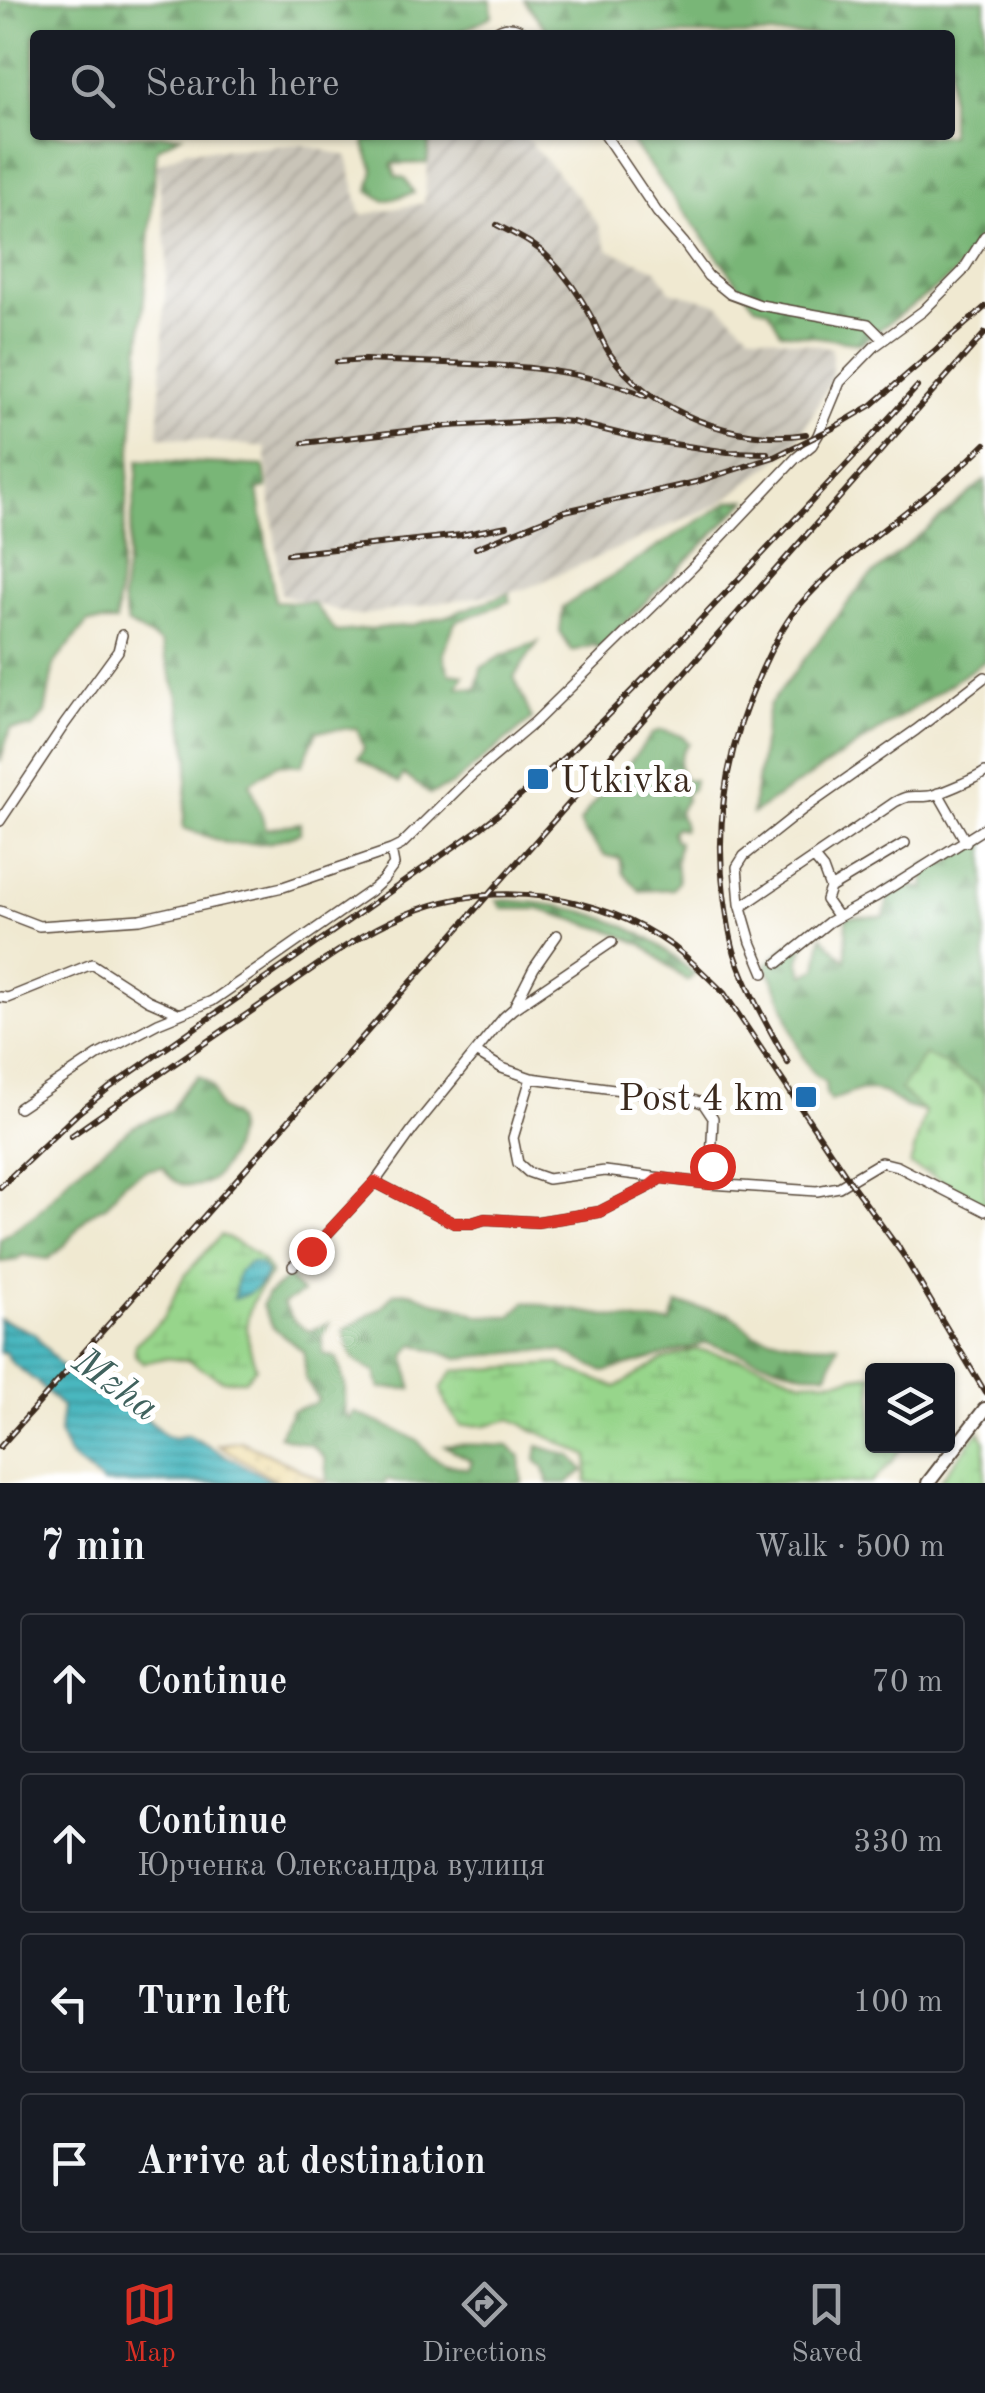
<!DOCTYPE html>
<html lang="en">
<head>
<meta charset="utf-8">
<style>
	:root { --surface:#171b24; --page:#242831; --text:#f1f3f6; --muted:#9ea1a6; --line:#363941; --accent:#d93025 }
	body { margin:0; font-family:"Old Standard TT",serif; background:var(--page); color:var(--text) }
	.controls { position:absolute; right:30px; bottom:30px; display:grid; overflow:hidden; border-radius:10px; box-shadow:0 2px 8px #0004 }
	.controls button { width:90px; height:90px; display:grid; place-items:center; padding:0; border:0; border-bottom:2px solid var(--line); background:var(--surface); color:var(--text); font:50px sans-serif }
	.stop { position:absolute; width:30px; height:30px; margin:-22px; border:8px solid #d93025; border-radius:50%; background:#fff }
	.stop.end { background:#d93025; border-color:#fff; box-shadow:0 2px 10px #0008 }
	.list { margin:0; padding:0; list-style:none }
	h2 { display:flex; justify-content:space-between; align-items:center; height:130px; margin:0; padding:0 40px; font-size:42px }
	h2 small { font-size:32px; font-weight:400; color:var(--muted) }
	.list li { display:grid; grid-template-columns:65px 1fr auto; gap:30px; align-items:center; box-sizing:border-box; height:140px; margin:0 20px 20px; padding:0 20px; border:2px solid var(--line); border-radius:10px }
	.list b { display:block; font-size:38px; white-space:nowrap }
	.list p { margin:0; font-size:32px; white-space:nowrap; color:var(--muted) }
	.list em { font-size:32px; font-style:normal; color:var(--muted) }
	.icon { flex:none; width:55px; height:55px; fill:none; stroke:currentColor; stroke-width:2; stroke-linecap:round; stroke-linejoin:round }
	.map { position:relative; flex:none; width:985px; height:1483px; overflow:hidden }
	.search { position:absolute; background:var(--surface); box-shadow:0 2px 8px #0004; left:30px; right:30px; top:30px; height:110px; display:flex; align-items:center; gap:25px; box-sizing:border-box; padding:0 35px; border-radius:10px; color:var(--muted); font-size:38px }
	.sheet { height:770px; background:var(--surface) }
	nav { display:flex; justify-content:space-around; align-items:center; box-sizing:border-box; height:140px; border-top:2px solid var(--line); background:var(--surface); font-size:28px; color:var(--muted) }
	nav a { display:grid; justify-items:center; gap:5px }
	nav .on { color:var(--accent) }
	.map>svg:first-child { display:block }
	.industrial { fill:url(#industrial-furrows) }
	.forest { fill:url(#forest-firs); stroke:#5a704a; stroke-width:2.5 }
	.wetland { fill:url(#wetland-marsh); stroke:#698054; stroke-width:2.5 }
	.sand { fill:url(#sand-dots); stroke:#94825e; stroke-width:2.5 }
	.cemetery { fill:url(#cemetery-stones); stroke:#698054; stroke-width:2.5 }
	.water { fill:url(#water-rules); stroke:#42706e; stroke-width:2.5 }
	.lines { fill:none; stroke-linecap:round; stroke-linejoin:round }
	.minor-casing { stroke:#564739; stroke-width:12 }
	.highway-casing { stroke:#564739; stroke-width:16 }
	.minor { stroke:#fff; stroke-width:9 }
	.highway { stroke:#fff; stroke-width:12 }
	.rail-casing { stroke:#3b2a1e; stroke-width:6 }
	.rail { stroke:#fff; stroke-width:2.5; stroke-dasharray:8; stroke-linecap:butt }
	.route { stroke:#d93025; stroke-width:12 }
	.poi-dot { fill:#1f6fb2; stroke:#fff; stroke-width:4 }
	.labels { text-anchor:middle; stroke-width:10; stroke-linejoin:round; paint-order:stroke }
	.poi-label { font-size:38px; fill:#3b2a1e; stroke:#fff; text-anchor:start }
	.water-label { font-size:40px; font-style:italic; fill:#40625e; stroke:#fff }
</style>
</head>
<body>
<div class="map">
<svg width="985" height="1483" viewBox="0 0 985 1483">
	<defs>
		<pattern id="industrial-furrows" width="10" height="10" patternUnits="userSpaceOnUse" patternTransform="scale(2.5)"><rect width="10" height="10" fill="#c9c4b8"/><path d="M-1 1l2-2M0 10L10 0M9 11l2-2" fill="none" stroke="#a49f95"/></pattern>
		<pattern id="forest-firs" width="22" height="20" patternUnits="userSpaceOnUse" patternTransform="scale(2.5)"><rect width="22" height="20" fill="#79b677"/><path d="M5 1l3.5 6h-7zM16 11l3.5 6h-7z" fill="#649461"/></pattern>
		<pattern id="wetland-marsh" width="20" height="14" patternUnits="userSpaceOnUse" patternTransform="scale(2.5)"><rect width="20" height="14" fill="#97d58b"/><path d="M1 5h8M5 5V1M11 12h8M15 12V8" fill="none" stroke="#83b778"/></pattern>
		<pattern id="sand-dots" width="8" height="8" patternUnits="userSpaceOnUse" patternTransform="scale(2.5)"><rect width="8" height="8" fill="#eeda9e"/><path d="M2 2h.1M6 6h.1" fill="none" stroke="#cdbb88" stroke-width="1.8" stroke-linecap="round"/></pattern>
		<pattern id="cemetery-stones" width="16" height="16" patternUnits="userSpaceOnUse" patternTransform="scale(2.5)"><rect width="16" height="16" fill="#97d58b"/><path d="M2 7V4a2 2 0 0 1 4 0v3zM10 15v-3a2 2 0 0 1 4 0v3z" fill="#83b778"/></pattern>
		<pattern id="water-rules" width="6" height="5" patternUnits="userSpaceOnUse" patternTransform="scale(2.5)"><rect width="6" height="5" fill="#48b7bf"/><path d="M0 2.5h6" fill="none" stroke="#3d959b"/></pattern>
	</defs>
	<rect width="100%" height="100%" fill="#fff"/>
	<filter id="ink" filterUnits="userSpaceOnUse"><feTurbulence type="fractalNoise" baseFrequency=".01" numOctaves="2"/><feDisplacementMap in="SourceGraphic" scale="20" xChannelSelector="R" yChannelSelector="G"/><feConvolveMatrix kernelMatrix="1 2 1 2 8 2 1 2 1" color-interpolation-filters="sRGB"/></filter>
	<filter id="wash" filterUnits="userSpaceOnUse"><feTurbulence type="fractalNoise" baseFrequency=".0048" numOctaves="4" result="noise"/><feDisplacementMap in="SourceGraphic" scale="40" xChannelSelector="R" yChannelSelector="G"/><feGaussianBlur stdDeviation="2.25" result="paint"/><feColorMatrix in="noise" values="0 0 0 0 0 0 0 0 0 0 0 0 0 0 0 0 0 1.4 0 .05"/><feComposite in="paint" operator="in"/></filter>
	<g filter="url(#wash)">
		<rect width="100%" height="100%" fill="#f0e9d1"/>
		<path class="industrial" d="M430 135H524L580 200 598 224 609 250 656 269 670 291 717 303 750 333 832 348V378L794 447 719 504 525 589 357 616 281 594 265 447 158 436 167 255 157 165 186 150 244 149 300 144 347 156 361 215 424 203Z"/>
		<path class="forest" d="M0 0H491L492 16 453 35H35V135H181L157 149 116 622H88L54 664 45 713 33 728 10 729 0 762Z
			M524 0H985V228L955 274 861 343 781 332 768 309 755 306 626 135H950V35H550Z
			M368 135H430L427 163 392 164 396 176 405 178 414 193 385 201 369 191 374 170 364 144Z
			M139 460 264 466 267 488 258 490 275 601 313 603 336 632 412 625 447 616 509 593 510 601 455 622 443 654 449 673 464 675 458 687 477 689 481 668 501 656 538 642 514 677 532 719 452 785 430 794 403 774 399 783 358 758 364 748 357 728 317 731 302 765 278 764 250 783 266 829 300 823V833L268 843 229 844 183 828 189 759 178 697 161 643 127 623 122 600Z
			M985 480V661L752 814 769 705 865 581Z
			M747 500 599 649 595 645 572 651 560 632 563 607 730 501Z
			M661 730 682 736 689 743C679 754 676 765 684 779L694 780 692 789 685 794 686 800 679 811 684 827 683 830 676 827 672 832 675 841 679 842 676 861 678 882 673 889 640 891 623 873 620 859 604 855 584 832 580 822 590 807 622 772 653 733Z
			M985 837V1093L977 1083 925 1112 904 1106 885 1093 872 1090 856 1091 830 1101 826 1093 825 1082C801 1069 791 1027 783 1003 779 990 771 977 766 964L787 946 807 936 799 961 804 975 817 969 822 936 846 961V917H884L891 884 925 888 923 865 948 862Z
			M497 900C554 902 608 912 657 944 670 953 682 964 695 974L687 981 643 945 614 932 538 909H503Z
			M198 1076C220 1088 211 1091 219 1108L231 1115C235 1121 237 1123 236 1130 236 1145 223 1172 211 1180 192 1192 172 1185 163 1167L146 1170 123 1183 107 1205 88 1215 64 1246 48 1259 22 1255 16 1260 0 1262V1239L35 1215 60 1189 71 1175 134 1126 170 1111 186 1087Z
			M288 1277 302 1293 283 1304 293 1320 308 1331 330 1323 322 1336 323 1354 337 1358 345 1386V1413L350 1420 354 1412 405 1434 419 1442 429 1455 443 1463 469 1469 472 1461 445 1446C465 1442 487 1446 508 1446L520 1456 522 1483H401L386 1479 385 1483H333L327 1481 325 1458 313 1446 279 1436 292 1411 313 1404 318 1399 306 1380 304 1352 273 1327 262 1306 267 1295Z
			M410 1292 438 1303 456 1306 480 1316H511L525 1302 638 1321 671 1323 677 1304 730 1314 754 1334 805 1344 838 1345 827 1374 803 1373 707 1343 604 1372 562 1351H530L458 1358 414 1344 405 1355 412 1389 380 1388 375 1372C351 1362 349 1353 344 1330L382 1307 394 1293Z
			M538 1446 571 1456 584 1470 567 1483H548L544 1468 536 1460Z"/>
		<path class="wetland" d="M221 1235C241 1245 262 1253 271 1274 244 1307 241 1327 256 1367L245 1380H222L189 1361 165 1358 143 1363 135 1355V1344L163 1319 184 1276Z
			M697 1349 757 1363 802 1381 838 1380 872 1374V1446H902L891 1463 871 1483H586L588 1456 511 1419 486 1425 461 1426 446 1405 441 1389 453 1371 560 1364 569 1370 616 1387 662 1360Z
			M979 1431 985 1441V1483H938Z"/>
		<path class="sand" d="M241 1441 328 1483H281L218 1445Z"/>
		<path class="cemetery" d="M925 1054 977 1083 985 1093V1205L967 1196 963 1191 910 1165 925 1112 900 1090Z"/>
		<path class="water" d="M251 1262 260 1264 267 1273C260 1288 248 1296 233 1299 240 1281 230 1274 251 1262Z
			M0 1319 34 1333 60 1365 94 1395 129 1403 166 1436 175 1438 188 1435 276 1483H103L70 1457 59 1433 62 1407 38 1383 11 1362 5 1352 0 1353Z"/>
	</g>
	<g filter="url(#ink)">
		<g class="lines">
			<defs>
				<path id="minor" d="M491 35C503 25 515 24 527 35
					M605 135 657 212 684 243 708 276 730 294 760 305 868 324 883 339
					M938 793 966 842
					M0 821 64 725 118 651 122 635
					M814 858 823 869 830 888 826 900 838 917
					M830 888 905 843
					M741 907 895 802C912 793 913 798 929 796 937 795 977 778 985 772
					M0 911 39 926 140 919 283 887 391 850 401 845 471 776 535 722 694 566 796 458 812 445 818 435 840 382 875 346 923 311 962 272 985 236
					M778 963 829 922 877 896 985 828
					M764 973 751 942 740 904 737 867 744 856 802 810 916 730 985 677
					M0 997 8 998 92 964 148 1000 180 1014
					M515 1005 534 968 557 935
					M477 1053 502 1068 531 1078 513 1138 518 1163 528 1172 548 1179 605 1171 710 1184 817 1191 839 1187 881 1162 897 1166 985 1211
					M531 1078 689 1099 703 1103 713 1118 710 1184
					M19 1108 98 1055 158 1023 212 1001 373 889 383 880 394 865 391 850
					M375 1182 454 1223H472L485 1219 537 1222 599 1212 650 1186 660 1178
					M293 1266 311 1251 375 1182 413 1129 504 1017 513 1009 612 942"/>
				<path id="highway" d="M928 1483 985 1409"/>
			</defs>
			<use href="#minor" class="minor-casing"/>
			<use href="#highway" class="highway-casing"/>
			<use href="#minor" class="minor"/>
			<use href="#highway" class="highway"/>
			<defs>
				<path id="rail" d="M497 225C514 234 534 243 548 257 566 275 581 297 593 320 598 331 603 343 610 354 649 411 738 446 806 434
					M337 362 365 360C459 365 559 359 646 396
					M303 443 449 426 550 420 572 422 646 440 728 452 767 453
					M476 548 565 511 696 482 774 457 833 428 872 405 985 307
					M288 554 461 535 507 526
					M788 1063C769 1028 748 993 735 954 729 935 727 915 724 895 714 817 728 745 760 674 770 651 781 628 797 608 851 545 927 503 985 444
					M71 1136C133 1092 196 1049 259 1006 306 974 353 936 407 914 494 878 598 893 674 947 692 961 708 977 724 993L853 1186 904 1256
					M0 1187 77 1114 109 1088 478 830C561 767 632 691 704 616 775 540 847 465 917 387
					M896 1243 985 1392
					M0 1447 985 333"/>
			</defs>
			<use href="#rail" class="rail-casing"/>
			<use href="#rail" class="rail"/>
		</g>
	</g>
	<g class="lines" filter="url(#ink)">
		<path class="route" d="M311 1251 375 1182 454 1223H472L485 1219 537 1222 599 1212 650 1186 660 1178 710 1184 712 1166"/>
	</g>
	<g class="poi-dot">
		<rect x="526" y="767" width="24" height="24" rx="5"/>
		<rect x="794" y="1085" width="24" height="24" rx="5"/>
	</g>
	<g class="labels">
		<g class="poi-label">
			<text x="560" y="792">Utkivka</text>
			<text x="784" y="1110" text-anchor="end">Post 4 km</text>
		</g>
		<g class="water-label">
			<text transform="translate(117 1383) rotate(36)" y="14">Mzha</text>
		</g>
	</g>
</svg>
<div class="controls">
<button><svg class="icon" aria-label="layers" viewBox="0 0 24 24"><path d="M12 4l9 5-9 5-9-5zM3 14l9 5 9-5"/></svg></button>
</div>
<div class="stop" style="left:712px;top:1166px"></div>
<div class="stop end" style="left:311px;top:1251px"></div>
<div class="search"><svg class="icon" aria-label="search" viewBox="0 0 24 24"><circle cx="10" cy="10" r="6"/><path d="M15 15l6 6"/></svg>Search here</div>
</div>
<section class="sheet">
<h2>7 min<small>Walk · 500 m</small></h2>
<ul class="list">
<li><svg class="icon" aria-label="ahead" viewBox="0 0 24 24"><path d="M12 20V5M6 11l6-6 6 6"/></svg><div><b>Continue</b></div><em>70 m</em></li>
<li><svg class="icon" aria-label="ahead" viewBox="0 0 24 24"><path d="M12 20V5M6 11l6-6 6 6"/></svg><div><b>Continue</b><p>Юрченка Олександра вулиця</p></div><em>330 m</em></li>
<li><svg class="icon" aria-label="left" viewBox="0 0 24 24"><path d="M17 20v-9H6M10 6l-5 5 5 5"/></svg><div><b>Turn left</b></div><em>100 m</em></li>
<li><svg class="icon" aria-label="arrive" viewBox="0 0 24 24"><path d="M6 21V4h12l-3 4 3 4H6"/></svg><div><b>Arrive at destination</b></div></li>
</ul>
</section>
<nav>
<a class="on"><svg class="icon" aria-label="map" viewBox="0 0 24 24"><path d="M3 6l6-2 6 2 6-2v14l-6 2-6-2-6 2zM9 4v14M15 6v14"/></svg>Map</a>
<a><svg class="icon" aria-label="directions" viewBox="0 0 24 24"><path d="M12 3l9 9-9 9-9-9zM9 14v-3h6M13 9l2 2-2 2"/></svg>Directions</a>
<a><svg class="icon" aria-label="saved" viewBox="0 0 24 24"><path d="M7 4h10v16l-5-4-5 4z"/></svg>Saved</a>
</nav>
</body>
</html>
